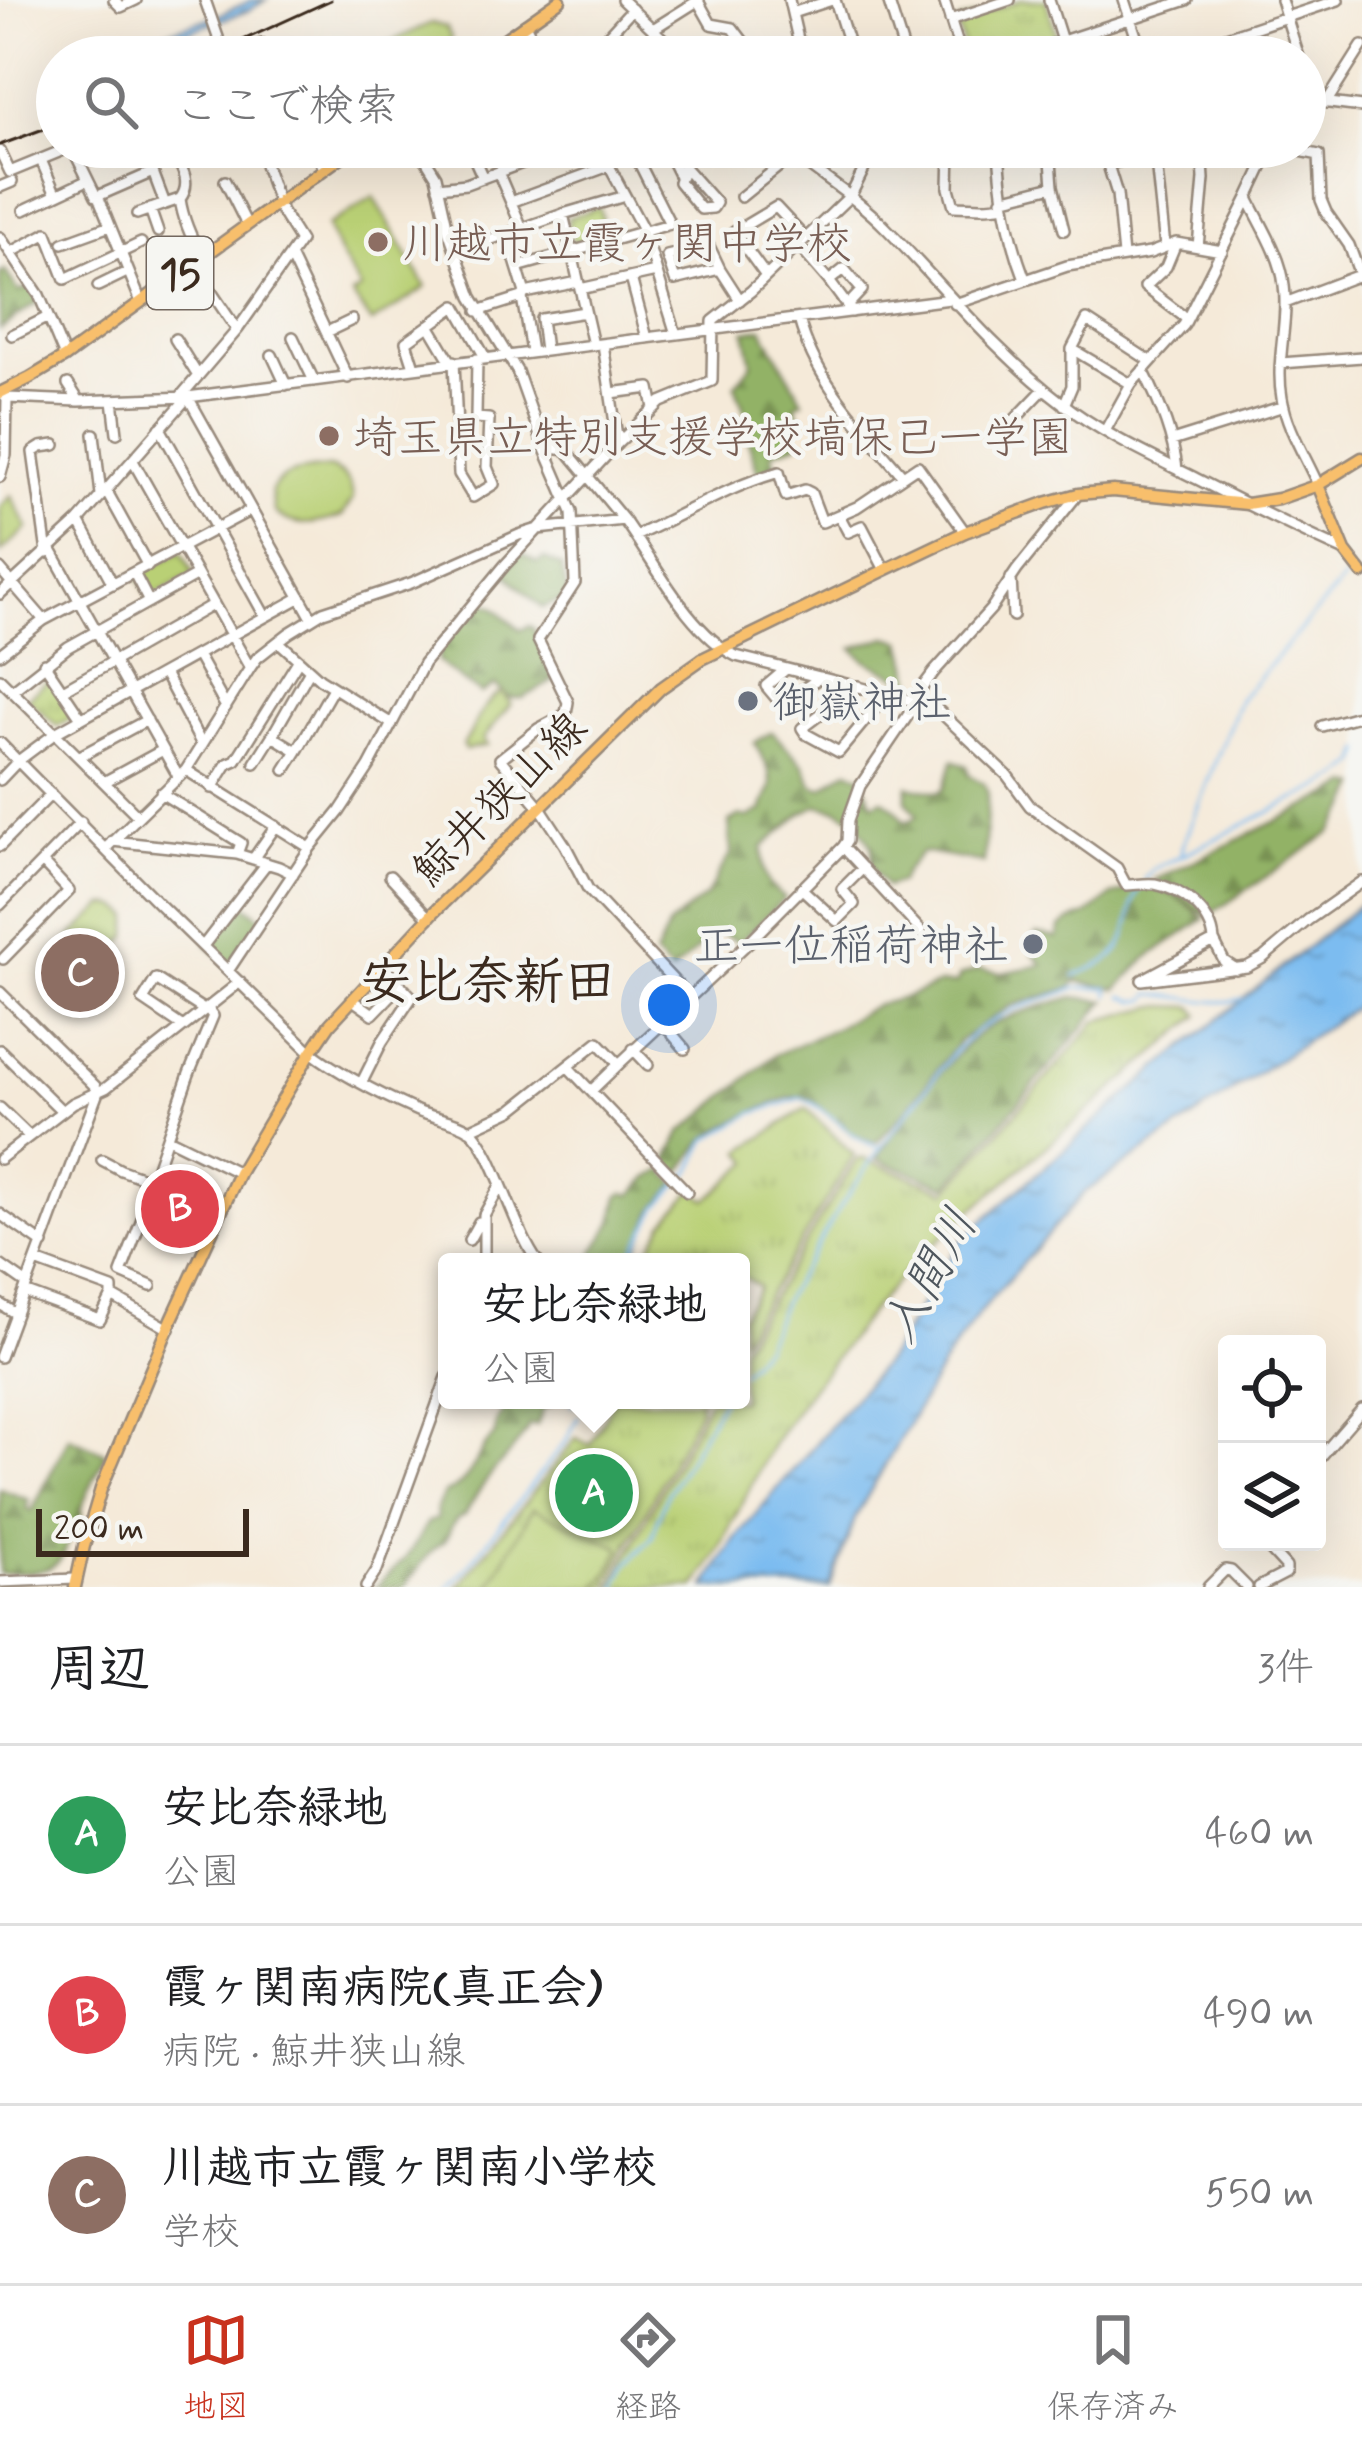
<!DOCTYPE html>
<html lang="ja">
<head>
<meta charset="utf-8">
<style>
	:root { --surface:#fff; --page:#f2f2f2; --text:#202124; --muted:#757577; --line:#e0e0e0; --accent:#c8321e }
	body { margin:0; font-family:Mynerve,"Klee One",sans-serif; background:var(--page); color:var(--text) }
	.controls { position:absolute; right:36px; bottom:36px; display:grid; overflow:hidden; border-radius:12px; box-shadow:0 12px 48px #0002 }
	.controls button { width:108px; height:108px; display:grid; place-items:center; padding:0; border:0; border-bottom:3px solid var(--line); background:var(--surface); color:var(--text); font:60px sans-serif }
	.scale { position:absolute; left:36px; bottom:30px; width:213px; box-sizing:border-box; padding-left:12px; border:6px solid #3b2a1e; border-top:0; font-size:33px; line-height:42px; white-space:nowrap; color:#3b2a1e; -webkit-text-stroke:9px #f6f6f2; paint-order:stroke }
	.you { position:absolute; left:669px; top:1005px; width:42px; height:42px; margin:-30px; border:9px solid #fff; border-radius:50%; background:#1a73e8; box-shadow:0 0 0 18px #1a73e833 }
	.badge { display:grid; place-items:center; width:78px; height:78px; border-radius:50%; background:var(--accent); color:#fff; font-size:39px; font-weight:700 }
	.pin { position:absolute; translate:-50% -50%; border:6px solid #fff; box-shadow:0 3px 12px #0006 }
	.popup { position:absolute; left:438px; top:1253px; width:312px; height:156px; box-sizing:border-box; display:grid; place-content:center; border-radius:12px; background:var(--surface); filter:drop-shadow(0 3px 9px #0005); font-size:39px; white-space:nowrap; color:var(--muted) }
	.popup b { font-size:45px; color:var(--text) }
	.popup::after { content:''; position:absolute; left:50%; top:100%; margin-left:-24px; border:24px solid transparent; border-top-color:var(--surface) }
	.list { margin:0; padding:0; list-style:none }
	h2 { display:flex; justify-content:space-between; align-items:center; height:156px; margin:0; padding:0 48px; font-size:51px }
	h2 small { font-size:39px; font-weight:400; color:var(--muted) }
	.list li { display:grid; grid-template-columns:78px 1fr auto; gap:36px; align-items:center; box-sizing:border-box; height:180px; padding:0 48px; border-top:3px solid var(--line) }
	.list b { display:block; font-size:45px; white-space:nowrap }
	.list p { margin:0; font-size:39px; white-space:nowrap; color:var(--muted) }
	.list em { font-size:39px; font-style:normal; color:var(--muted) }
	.icon { flex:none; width:66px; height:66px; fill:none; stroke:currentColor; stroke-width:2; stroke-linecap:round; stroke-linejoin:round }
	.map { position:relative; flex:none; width:1362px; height:1587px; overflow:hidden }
	.search { position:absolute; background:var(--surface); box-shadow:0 12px 48px #0002; left:36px; right:36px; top:36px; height:132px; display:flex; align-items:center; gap:30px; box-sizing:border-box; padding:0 42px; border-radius:66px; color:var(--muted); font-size:45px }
	.sheet { height:696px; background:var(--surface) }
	nav { display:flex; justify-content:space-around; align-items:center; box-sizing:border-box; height:168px; border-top:3px solid var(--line); background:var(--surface); font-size:33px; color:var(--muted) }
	nav a { display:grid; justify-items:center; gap:6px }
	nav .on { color:var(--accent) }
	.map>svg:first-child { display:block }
	.grass { fill:url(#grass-tufts); stroke:#7a7d4a; stroke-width:3 }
	.forest { fill:url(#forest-firs); stroke:#666e42; stroke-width:3 }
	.cemetery { fill:url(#cemetery-stones); stroke:#7a7d4a; stroke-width:3 }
	.garden { fill:#b9d075; stroke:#7a7d4a; stroke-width:3 }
	.water { fill:url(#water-ripples); stroke:#5c7387; stroke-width:3 }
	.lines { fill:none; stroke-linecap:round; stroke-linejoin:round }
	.stream { stroke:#7cbcf0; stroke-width:3 }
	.minor-casing { stroke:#988a7c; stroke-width:14 }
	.major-casing { stroke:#988a7c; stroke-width:15 }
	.minor { stroke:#fff; stroke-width:9 }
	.major { stroke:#f8bf6c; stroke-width:10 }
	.rail { stroke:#3b2a1e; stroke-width:3 }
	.education-dot { fill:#8d6e63; stroke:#f6f6f2; stroke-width:4.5 }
	.worship-dot { fill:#6b7280; stroke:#f6f6f2; stroke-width:4.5 }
	.labels { text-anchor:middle; stroke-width:9; stroke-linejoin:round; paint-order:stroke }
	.shield { fill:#f6f6f2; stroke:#73675e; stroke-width:3 }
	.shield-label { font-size:42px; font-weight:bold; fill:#3b2a1e }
	.education-label { font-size:45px; fill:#785e54; stroke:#f6f6f2; text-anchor:start }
	.worship-label { font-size:45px; fill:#5b616d; stroke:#f6f6f2; text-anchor:start }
	.street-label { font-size:45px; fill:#3b2a1e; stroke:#f6f6f2 }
	.water-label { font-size:48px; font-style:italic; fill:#4e565d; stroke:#f6f6f2 }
	.quarter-label { font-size:51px; font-weight:bold; fill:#3b2a1e; stroke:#f6f6f2 }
</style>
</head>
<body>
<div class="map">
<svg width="1362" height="1587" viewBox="0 0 1362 1587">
	<defs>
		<pattern id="grass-tufts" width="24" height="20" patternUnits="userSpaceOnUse" patternTransform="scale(3)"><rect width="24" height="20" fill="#b9d075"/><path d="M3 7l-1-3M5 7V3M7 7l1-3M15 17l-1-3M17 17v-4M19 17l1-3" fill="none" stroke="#a0b365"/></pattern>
		<pattern id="forest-firs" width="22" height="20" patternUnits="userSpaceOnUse" patternTransform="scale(3)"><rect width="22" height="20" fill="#92b266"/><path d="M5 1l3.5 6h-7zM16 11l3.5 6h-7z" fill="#789153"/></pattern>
		<pattern id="cemetery-stones" width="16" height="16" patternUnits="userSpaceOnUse" patternTransform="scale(3)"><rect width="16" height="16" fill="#b9d075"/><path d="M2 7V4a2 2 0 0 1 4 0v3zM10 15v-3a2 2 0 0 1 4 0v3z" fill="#a0b365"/></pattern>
		<pattern id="water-ripples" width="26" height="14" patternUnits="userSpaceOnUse" patternTransform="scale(3)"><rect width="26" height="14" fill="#7cbcf0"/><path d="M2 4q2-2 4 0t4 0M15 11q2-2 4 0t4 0" fill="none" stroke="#6799c2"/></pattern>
	</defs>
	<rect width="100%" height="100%" fill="#f6f6f2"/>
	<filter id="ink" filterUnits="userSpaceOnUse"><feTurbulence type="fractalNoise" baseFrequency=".00833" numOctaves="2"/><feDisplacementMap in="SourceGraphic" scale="24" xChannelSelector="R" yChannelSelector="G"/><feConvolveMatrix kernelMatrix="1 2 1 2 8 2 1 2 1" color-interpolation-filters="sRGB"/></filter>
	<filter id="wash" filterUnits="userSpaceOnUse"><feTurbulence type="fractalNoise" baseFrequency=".004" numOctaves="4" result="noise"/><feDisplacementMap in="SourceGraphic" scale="48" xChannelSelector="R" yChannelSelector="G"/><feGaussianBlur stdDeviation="2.7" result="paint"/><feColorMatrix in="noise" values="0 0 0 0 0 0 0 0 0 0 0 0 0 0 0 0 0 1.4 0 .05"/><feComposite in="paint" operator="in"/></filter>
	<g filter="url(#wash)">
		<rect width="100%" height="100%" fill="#f5ead9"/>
		<path class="grass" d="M1022 0H1046L1058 40 1004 57H967L957 25 959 21Z
			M599 207 607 239 574 245 567 218Z
			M11 496 28 528 0 553V507Z
			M181 551 194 574 149 598 137 575Z
			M52 677 75 716 57 726 27 698Z
			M1157 1006 1193 1007 1200 1015 964 1217 911 1265 873 1308 808 1393 772 1445 713 1560 695 1587H611L709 1400H741V1347L857 1159H865L947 1191 1097 1021Z
			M806 1108 854 1155 741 1339V1316L759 1287 741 1275V1262H721L699 1249 690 1262H643L664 1223 693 1190 707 1200 750 1162 742 1151Z
			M614 1400H704L699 1402 700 1408 606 1587H458L576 1438 590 1445Z"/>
		<path class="forest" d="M5 271 19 292 30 286 39 301 0 329V274Z
			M762 328 803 401 795 405 801 419 790 425 798 444 772 452 777 470 759 475 745 431 751 428 735 385 752 363 745 331Z
			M523 554 537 563 544 559 561 566 567 593 563 599 542 608 506 574V569L518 555Z
			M481 602 493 606 520 630 529 626 533 628 555 680 523 698H509L495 685 481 694 445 668 438 660 441 646Z
			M887 637 903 641 914 684 864 659 853 648Z
			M772 732 804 765 812 784 820 788C832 784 837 774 849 770L861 776 873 804 883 799 895 808 905 821 912 820 918 815 906 801 908 786 938 792 944 789 953 760 967 766 969 775 984 784 988 793 984 863 922 852 905 871 900 882 886 887 872 867V846L854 819 838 810 818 805 802 813 763 847C762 872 764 885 785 898L739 942 717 932 671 973 655 956 669 925 707 895 731 853 729 822 739 816 748 818 763 810C763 803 767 798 770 791 775 775 762 757 754 743Z
			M1351 785 1359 786 1349 807 1332 832 1208 916 1155 880Z
			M1142 886C1169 890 1185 900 1204 919L1147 958 1117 989 1076 981 1071 988 1010 1006 959 1041 908 1108 877 1142C856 1142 837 1121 821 1108 814 1102 805 1096 795 1097 779 1098 710 1132 701 1144 692 1155 689 1164 678 1175L666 1163 681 1133 775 1055 833 1029 876 1005 908 997 939 984H956L960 976 980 969 1002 973 1043 965 1033 953 1036 950 1028 943 1037 934 1058 938 1060 928 1068 922 1087 915 1113 895Z
			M241 901 262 918 229 966 207 944Z
			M1074 997 1106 1001 947 1186 877 1159C891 1132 958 1045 985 1029 1011 1013 1045 1005 1074 997Z
			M663 1170 677 1184 653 1211 632 1262H593L595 1250 613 1222 619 1196 624 1193 632 1195 646 1180Z
			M518 1400H551V1405L544 1408 537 1425H529C520 1444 505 1458 493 1472 482 1485 473 1500 465 1515 451 1519 450 1533 444 1542 426 1551 418 1572 404 1587H375C403 1562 411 1554 428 1522L437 1519 436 1509 445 1493C475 1482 474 1453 495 1435L496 1424 503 1411 509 1410Z
			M69 1437 106 1453 80 1510 82 1514 77 1529 70 1532C64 1577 38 1571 0 1574V1489L29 1500 26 1509 32 1511Z"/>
		<path class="cemetery" d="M501 692 511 704 483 739 487 745 465 750 463 745C477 725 479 707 501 692Z"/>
		<path class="garden" d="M431 23 446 27 451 37 448 52 438 57H351L350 55 368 46 371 51Z
			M374 197 426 287 372 323 352 295 361 289 340 255 327 226Z
			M329 468C345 474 352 482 353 499L342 516C319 524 292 530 274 511L271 490C285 469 306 471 329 468Z
			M104 906C116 904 123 908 130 917L128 937C111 953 56 1017 53 954Z
			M533 1508 621 1548C614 1563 608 1576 595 1587H489Z"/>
		<path class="water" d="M252 0H266L248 11 116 57H90L219 15Z
			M1362 903V1002L1085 1192 980 1312 943 1364 856 1516 830 1587H706L733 1541 887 1359 962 1239 1157 1069Z"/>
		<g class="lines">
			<path class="stream" d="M1181 855 1182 847 1240 699 1347 576
				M1145 879 1154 869 1340 777 1357 764 1362 750
				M1075 976C1089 969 1107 964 1117 952 1132 934 1128 906 1140 887
				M1081 988H1108L1109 995
				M1123 996 1136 1001 1147 1000 1151 994C1182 995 1211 1007 1242 999
				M628 1262 658 1207 691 1171 707 1140 754 1113 801 1098C830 1109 848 1138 878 1147
				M741 1373 764 1346 786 1296 842 1204 880 1148 954 1052 977 1030 1012 1010 1077 988
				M570 1400 572 1406
				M448 1587 465 1570 566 1441 578 1417
				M616 1587 626 1566 652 1537 665 1499 722 1400"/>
		</g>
	</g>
	<g filter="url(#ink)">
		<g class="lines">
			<defs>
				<path id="minor" d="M114 0 121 7 136 0
					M622 0 682 57
					M789 0 802 57
					M835 0 853 57
					M888 0 906 57
					M944 0 962 57
					M1049 0 1062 41
					M1124 0 1143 57
					M1281 0 1299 57
					M698 1 711 24 733 28 755 57
					M792 13 832 0
					M950 20 1010 0
					M525 24 541 57
					M653 29 699 0
					M193 57 220 43 205 0
					M243 57 240 49 262 44 279 49 282 57
					M582 57 599 45 632 9
					M1014 57 1187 0
					M1166 57 1338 0
					M1305 100 1362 107
					M1326 103 1362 46
					M72 147 96 196H98L141 302
					M170 147C179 164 194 181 180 199 183 220 191 238 202 257
					M238 147 240 153
					M315 147 324 169
					M418 147 436 176 448 230 472 297 517 371 544 447 572 512 575 583 538 640 568 702 566 714 538 729 500 759 540 807 565 845 588 889 690 998
					M469 147 483 178
					M599 147 644 231 676 334
					M665 147 680 177
					M785 147C818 175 855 196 885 227 944 287 994 351 1061 402 1102 434 1151 456 1197 479 1246 504 1295 529 1345 551
					M950 147 949 188 954 206C971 206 986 209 1003 205
					M999 147C1001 194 1008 235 1025 279
					M1050 147 1053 186 1064 230
					M1135 147 1140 162 1156 161 1165 247
					M1272 147 1248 198C1261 225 1281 255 1284 285 1289 322 1275 361 1282 398 1287 429 1306 457 1318 485
					M1280 147 1319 155 1321 200 1326 212 1349 245 1362 280
					M0 151 10 172 71 147
					M262 156 278 202
					M41 160 56 195
					M177 161 211 147
					M1156 161 1204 157
					M684 167 716 203 713 208 701 209 679 182 690 147
					M498 172 522 228
					M225 181 247 225
					M0 187 12 182
					M438 187 466 184 566 147
					M98 196 153 172 165 204 180 199
					M741 197 803 147
					M1002 199 1053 186
					M511 202 609 166
					M150 209 158 232
					M24 210 88 180
					M137 214 165 204
					M563 214 593 345
					M507 234 525 293 522 297 531 352
					M0 237 39 295 65 357
					M63 243 110 226
					M1176 243 1166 267 1145 287 1187 319
					M797 244 829 281
					M1198 247 1204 179 1202 147
					M12 252 47 233 65 279 141 243
					M455 252 563 214 625 196
					M290 256 348 378
					M1123 256 1117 194 1108 165 1136 156
					M517 267 670 224 631 147
					M720 269 709 246 667 256 675 280 720 269 740 300
					M766 276 734 232 776 207 804 237
					M631 278 647 338
					M206 284 237 330
					M98 286 127 272
					M580 289 656 272
					M525 293 578 282
					M1285 303 1362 274
					M955 304 1067 266 1150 253 1176 243 1222 251
					M847 306 862 290 844 269 829 281 852 312
					M478 311 522 297
					M799 319C815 381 862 428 903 476
					M429 325 451 362
					M327 332 352 320
					M12 335 48 317
					M293 337 314 381
					M175 339 198 376
					M603 344 618 443
					M1072 349 1131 384
					M545 350 541 319 585 312
					M272 355 286 385
					M454 361 459 474 473 497 494 484 487 467 489 419 476 418 477 359
					M1281 363 1362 357
					M414 367 406 342 456 306 485 357
					M1143 370C1159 401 1173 434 1177 469
					M68 384 79 401
					M611 393 650 388 654 408
					M181 396 238 329 300 241 276 203
					M7 398 79 401 188 397 950 299
					M113 400 117 433
					M1064 405 1072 386V349L1087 320 1150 361
					M160 428 265 616
					M1105 431 1131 384 1184 325 1248 198
					M1002 433 1044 389
					M94 434 101 495
					M1172 441 1284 406
					M544 447 566 450 624 520
					M133 461 250 668
					M0 477 6 455 7 398 4 395
					M106 490 148 566
					M839 515 848 532 862 526 885 570
					M79 521 113 584
					M635 536C684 514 727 487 779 472L786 496 805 490 811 493 822 522 857 507 918 466 965 532
					M51 550 178 776
					M47 553 33 452 41 447 55 445
					M0 569 44 620
					M134 573 149 602
					M1011 578 1013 616
					M0 594 79 521 188 397 312 618
					M279 642 320 679 392 724
					M0 654 44 620 251 510
					M197 655 226 707
					M44 663 81 718
					M786 669 766 686 782 705 820 677
					M310 670 272 736 297 751 333 688
					M164 673 202 745
					M0 679 137 815
					M858 686 802 728 806 734 839 752 887 694
					M63 690 214 604
					M12 691 68 647 197 575
					M913 700 934 672 991 609 1017 570 1078 494
					M1322 726 1362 715
					M0 743 160 905 311 1052C340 1074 384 1096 417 1111 433 1118 456 1120 470 1130 493 1147 515 1233 538 1262
					M80 756 147 720
					M255 763 272 736
					M186 770 310 848 340 811 369 767 424 663 505 565 618 443 661 402 712 381 713 321 751 291 851 195 875 147
					M285 770 297 751
					M0 780 18 761 57 732 301 597
					M106 781 163 750
					M212 788 227 764 236 760 298 661
					M112 841 237 854 241 843 161 793
					M0 846 51 794
					M843 847 921 931 890 951
					M106 848 186 770 250 668 257 658 289 633 323 612 411 583 519 535 538 529 624 520C654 562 690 633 736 656L917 702 937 709 1007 775 1030 806 1117 868 1126 885C1135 885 1145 883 1155 884 1182 889 1212 912 1214 941
					M237 854 279 867 293 874
					M253 859 276 826
					M390 876 429 918
					M801 888 837 921 854 904 842 889 863 868
					M0 905 81 822
					M203 946 267 863
					M3 959 69 891 42 862
					M1236 969 1224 961 1214 941 1142 980 1247 967 1263 958 1308 920 1362 882
					M228 971 310 848
					M0 992 95 1086 98 1092
					M353 1000 373 1014 401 985
					M663 1023 685 1049
					M183 1027 143 1000 156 979 204 1010
					M633 1049 648 1065
					M0 1050 62 1111
					M568 1067 687 1192
					M362 1082 382 1042 412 997 383 967
					M591 1091 619 1064
					M0 1108 29 1136
					M469 1130 512 1110 598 1042 619 1064 748 943 843 847 847 841 848 820 860 786 917 702
					M168 1138 239 1173
					M0 1159 73 1103 106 1088 240 982
					M102 1160 121 1170 152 1181
					M0 1214 43 1244
					M469 1240 479 1222H483
					M36 1261 112 1289V1296L169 1329
					M484 1262V1215L500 1186
					M0 1265 27 1284
					M151 1286 121 1273 143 1216 147 1195 189 1074 213 1016 207 1008
					M24 1292 100 1320 112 1296
					M0 1304 16 1314
					M0 1357 98 1092
					M1317 1461 1362 1409
					M0 1582 76 1579
					M366 1587 377 1570 447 1377
					M1208 1587 1225 1570 1231 1571 1247 1587
					M1259 1587 1286 1573V1567L1263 1542"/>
				<path id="major" d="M479 57 560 0
					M0 393 30 378 65 357 355 147
					M1362 458 1318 485 1345 551 1362 573
					M75 1587 84 1546 101 1489 172 1319 239 1173 311 1052 330 1024 434 912 661 688 702 659 885 570 965 532 1045 503 1078 494 1113 491 1247 504 1278 499 1318 485"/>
			</defs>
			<use href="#minor" class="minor-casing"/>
			<use href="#major" class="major-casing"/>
			<use href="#minor" class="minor"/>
			<use href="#major" class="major"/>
			<path class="rail" d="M206 57 331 0
				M0 145 57 124"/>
		</g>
	</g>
	<g class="education-dot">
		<circle cx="378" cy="242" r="12"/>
		<circle cx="329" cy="436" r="12"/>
	</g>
	<g class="worship-dot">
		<circle cx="748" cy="701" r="12"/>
		<circle cx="1033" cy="944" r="12"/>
	</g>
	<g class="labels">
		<rect class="shield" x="147" y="237" width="66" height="72" rx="9"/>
		<g class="shield-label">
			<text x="180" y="288">15</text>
		</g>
		<g class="education-label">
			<text x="402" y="258">川越市立霞ヶ関中学校</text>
			<text x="353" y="452">埼玉県立特別支援学校塙保己一学園</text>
		</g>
		<g class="worship-label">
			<text x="772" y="717">御嶽神社</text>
			<text x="1009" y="960" text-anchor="end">正一位稲荷神社</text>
		</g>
		<g class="street-label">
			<text transform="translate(498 798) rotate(-45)" y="16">鯨井狭山線</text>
		</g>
		<g class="water-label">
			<text transform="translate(928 1275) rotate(-61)" y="17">入間川</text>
		</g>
		<g class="quarter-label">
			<text x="488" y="998">安比奈新田</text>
		</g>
	</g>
</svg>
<div class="controls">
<button><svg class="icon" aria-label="locate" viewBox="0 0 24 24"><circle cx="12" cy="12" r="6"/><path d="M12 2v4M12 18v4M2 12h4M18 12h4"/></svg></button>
<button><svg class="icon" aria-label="layers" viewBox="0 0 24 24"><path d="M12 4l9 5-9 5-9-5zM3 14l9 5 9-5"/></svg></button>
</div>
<div class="scale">200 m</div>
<div class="you"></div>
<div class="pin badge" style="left:594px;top:1493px;background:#2e9e5b">A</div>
<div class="popup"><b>安比奈緑地</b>公園</div>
<div class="pin badge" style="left:180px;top:1209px;background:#e0444e">B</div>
<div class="pin badge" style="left:80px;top:973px;background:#8d6e63">C</div>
<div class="search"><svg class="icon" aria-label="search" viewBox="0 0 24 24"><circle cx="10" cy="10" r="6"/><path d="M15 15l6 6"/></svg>ここで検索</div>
</div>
<section class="sheet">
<h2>周辺<small>3件</small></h2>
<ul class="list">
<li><span class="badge" style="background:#2e9e5b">A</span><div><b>安比奈緑地</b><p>公園</p></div><em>460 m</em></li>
<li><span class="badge" style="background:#e0444e">B</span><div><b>霞ヶ関南病院(真正会)</b><p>病院 · 鯨井狭山線</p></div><em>490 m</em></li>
<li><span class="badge" style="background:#8d6e63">C</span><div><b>川越市立霞ヶ関南小学校</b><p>学校</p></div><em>550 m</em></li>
</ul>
</section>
<nav>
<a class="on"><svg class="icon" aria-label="map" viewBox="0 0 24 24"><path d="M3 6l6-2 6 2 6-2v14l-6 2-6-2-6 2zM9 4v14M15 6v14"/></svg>地図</a>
<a><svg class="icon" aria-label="directions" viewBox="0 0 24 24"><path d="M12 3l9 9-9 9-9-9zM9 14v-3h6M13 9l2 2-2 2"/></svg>経路</a>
<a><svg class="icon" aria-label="saved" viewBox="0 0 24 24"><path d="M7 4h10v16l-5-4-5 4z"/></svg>保存済み</a>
</nav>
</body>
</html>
